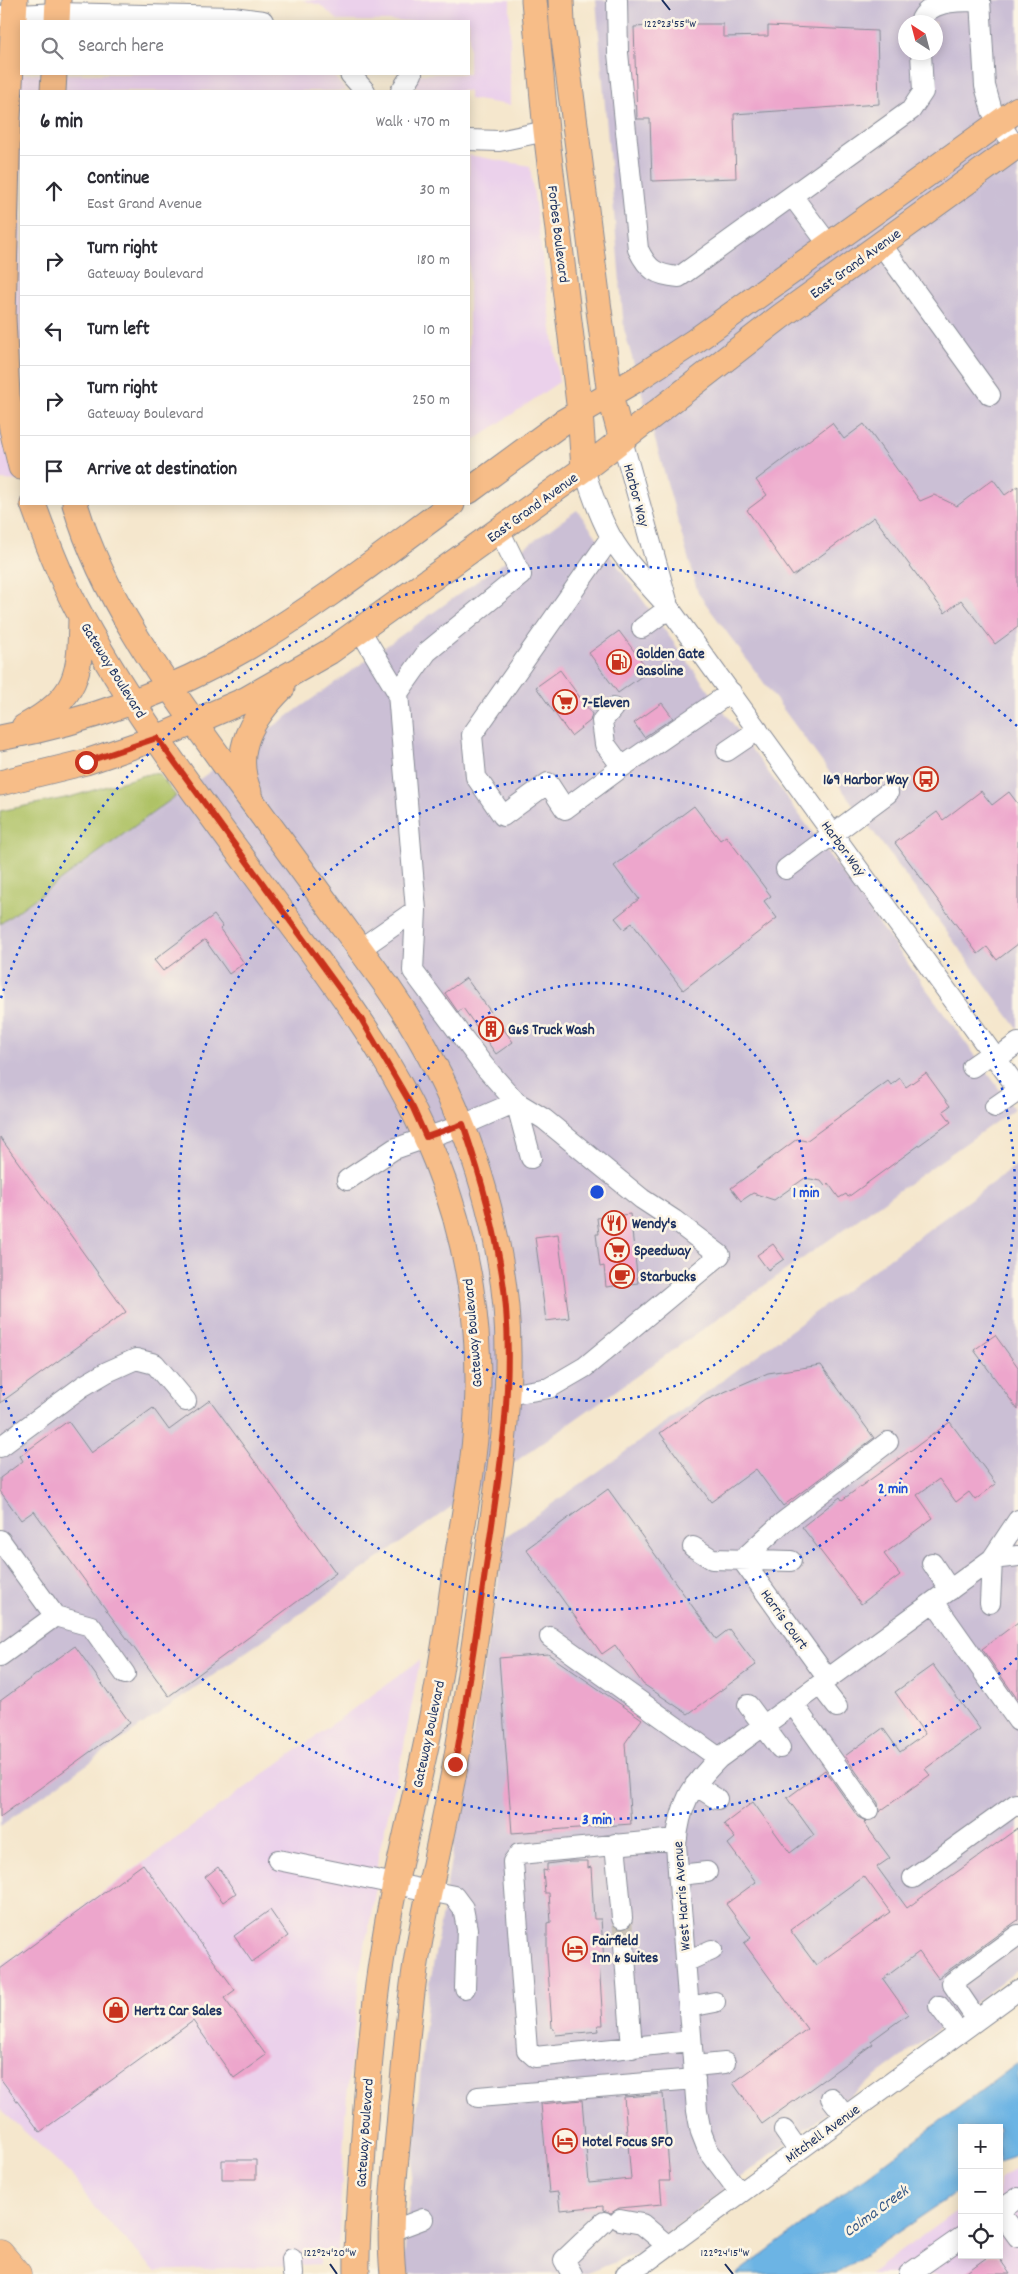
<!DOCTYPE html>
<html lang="en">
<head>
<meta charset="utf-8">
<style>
	:root { --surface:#fff; --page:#f7f7f7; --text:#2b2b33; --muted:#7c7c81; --line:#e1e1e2 }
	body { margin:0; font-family:Dekko,sans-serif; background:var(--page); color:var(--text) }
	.controls { position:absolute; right:15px; bottom:15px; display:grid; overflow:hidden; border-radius:0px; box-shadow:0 2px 12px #0003 }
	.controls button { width:45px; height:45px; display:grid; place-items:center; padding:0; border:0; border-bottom:1px solid var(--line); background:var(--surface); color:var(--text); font:25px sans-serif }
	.compass { position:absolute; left:898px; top:15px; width:45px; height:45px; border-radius:50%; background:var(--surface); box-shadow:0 2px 12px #0003; rotate:324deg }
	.stop { position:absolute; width:15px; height:15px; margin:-11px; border:4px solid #c8321e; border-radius:50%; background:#fff }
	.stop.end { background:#c8321e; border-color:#fff; box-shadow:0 1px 5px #0008 }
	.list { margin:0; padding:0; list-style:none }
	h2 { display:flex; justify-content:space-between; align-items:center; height:65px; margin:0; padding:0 20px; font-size:21px }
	h2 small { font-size:16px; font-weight:400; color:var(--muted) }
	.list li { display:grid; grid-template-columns:32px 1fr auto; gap:15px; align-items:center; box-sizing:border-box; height:70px; padding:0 20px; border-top:1px solid var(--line) }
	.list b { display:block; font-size:19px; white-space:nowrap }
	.list p { margin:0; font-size:16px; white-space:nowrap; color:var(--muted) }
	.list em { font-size:16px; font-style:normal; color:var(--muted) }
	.icon { flex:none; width:28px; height:28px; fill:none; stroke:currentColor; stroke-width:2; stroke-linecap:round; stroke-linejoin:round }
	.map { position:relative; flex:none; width:1018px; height:2274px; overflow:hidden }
	.search { position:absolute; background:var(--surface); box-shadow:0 2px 12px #0003; left:20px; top:20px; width:450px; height:55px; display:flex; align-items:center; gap:12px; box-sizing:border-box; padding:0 18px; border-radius:0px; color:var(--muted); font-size:19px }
	.panel { position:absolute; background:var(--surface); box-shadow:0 2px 12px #0003; left:20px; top:90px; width:450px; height:415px; border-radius:0px }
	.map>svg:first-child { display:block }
	.built { fill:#ebd1eb }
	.industrial { fill:#cbbfd5; fill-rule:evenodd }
	.green { fill:#afc266; stroke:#657862 }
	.water { fill:#6cb4e4; stroke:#4472a1 }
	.building { fill:#eda6cc; fill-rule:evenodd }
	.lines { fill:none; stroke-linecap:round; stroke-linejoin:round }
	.minor-tunnel { stroke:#c9c2b7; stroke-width:20; stroke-dasharray:20 10; stroke-linecap:butt }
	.minor-casing { stroke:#888b96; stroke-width:22 }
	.major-casing { stroke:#888b96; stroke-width:27 }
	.highway-casing { stroke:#888b96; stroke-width:29 }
	.minor { stroke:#fff; stroke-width:20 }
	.major { stroke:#f7bd88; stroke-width:25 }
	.highway { stroke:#f7bd88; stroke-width:28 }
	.route { stroke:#c8321e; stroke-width:6 }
	.ticks { fill:none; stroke:#1b2f5e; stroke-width:2 }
	.ring { fill:none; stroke:#1d4ed8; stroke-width:2.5; stroke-dasharray:2.5 5 }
	.labels { text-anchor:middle; stroke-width:5; stroke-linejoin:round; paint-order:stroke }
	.street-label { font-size:15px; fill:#1b2f5e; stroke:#fcf5e5 }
	.poi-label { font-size:15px; font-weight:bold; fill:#1b2f5e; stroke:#fcf5e5; text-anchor:start }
	.water-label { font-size:16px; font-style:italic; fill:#335786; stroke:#fcf5e5 }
	.ticks-label { font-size:12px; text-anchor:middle; fill:#1b2f5e; stroke:#fcf5e5; stroke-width:5; stroke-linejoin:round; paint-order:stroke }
	.centre { fill:#1d4ed8; stroke:#fcf5e5; stroke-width:2.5 }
	.ring-label { font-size:15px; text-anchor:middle; font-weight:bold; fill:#1d4ed8; stroke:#fcf5e5; stroke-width:5; stroke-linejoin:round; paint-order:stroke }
</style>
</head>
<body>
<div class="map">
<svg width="1018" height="2274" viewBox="0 0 1018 2274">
	<rect width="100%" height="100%" fill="#fcf5e5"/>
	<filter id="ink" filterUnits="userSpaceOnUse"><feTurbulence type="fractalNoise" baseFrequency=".02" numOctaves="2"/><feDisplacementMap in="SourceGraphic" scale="10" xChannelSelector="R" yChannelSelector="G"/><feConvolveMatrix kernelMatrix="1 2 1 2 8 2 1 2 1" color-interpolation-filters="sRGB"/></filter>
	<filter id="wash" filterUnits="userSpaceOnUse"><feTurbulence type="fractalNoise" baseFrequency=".0096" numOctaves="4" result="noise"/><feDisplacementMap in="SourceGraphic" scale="20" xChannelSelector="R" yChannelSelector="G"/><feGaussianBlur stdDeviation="1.12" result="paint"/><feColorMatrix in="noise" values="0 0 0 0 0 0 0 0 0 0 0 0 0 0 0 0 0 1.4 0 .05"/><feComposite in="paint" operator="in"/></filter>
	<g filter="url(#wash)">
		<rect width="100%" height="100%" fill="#f5e7cd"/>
		<path class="built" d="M302 0H510V105L469 99V91H422L401 74H469V21H339L320 5Z
			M0 40H21V74H328L335 78 347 91H21V481L0 480Z
			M469 155 530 166 559 382 469 444Z
			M420 1660 402 1756 378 1857 374 1900 361 1965 345 2116 338 2252 320 2254V2264L155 2271 94 2207 70 2173 0 2109V1967Z
			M1018 2166V2274H869L962 2207V2255H999V2180Z"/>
		<path class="industrial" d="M596 0H1018V1029L698 593 624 329ZM906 22H936V52H906Z
			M577 510 1014 1109 0 1826V924L176 796Z
			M1018 1164V1970L639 2253 584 2274H405L403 2270 427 2001 506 1536 599 1471Z"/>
		<path class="green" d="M152 773 159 774 176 796 0 924V811L70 797Z"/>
		<path class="water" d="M1018 2063V2152L999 2164V2128H962V2189L836 2274H736Z"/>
		<g id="blocks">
			<path class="building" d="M684 24H723V37L768 36V26L877 31 879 104 734 114 736 178 652 181 650 119H637L634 27Z
				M832 423 844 439 864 424 920 501 934 495 957 506 993 479 1005 495 1018 486V627L995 644 961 600 945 613 874 517 793 576 747 510 767 495 756 480Z
				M619 631 649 671 618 693 589 653Z
				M560 670 592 714 590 721 571 736 536 687Z
				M662 703 673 718 644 737 634 723Z
				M981 791 992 805 1009 792 1018 804V944L997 960 987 947 978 954 895 843 937 812 943 820Z
				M694 806 720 840 726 836 771 896 764 901 777 918 683 990 632 923 624 929 615 918 639 899 614 866Z
				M214 915 223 927 220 929 244 963 229 974 205 940 163 971 154 960Z
				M466 978 513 1042 496 1054 463 1008 458 1012 445 993Z
				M926 1073 950 1106 943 1111 951 1122 848 1197 846 1194 839 1198 828 1183 825 1186 821 1181 805 1178 774 1200 753 1193 741 1201 731 1188 797 1139 806 1141 888 1081 891 1085 900 1078 906 1087Z
				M0 1137 126 1312 0 1403Z
				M630 1214 638 1283 606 1287 604 1266 600 1267 596 1234H599L597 1218Z
				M558 1234 569 1318 546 1321 535 1237Z
				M773 1244 784 1259 768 1270 757 1255Z
				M995 1335 1018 1367V1410L974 1350Z
				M821 1365 874 1438 783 1506 756 1469 711 1502 660 1433 706 1400 768 1373Z
				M210 1400 336 1573 169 1696 34 1511 21 1520 0 1491V1478L23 1461 20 1456 68 1421 91 1453 153 1408 169 1430Z
				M950 1422 996 1484 975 1500 969 1492 956 1502 939 1479 917 1495 933 1518 884 1554 900 1575 861 1604 802 1527 840 1497 842 1500Z
				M608 1489 716 1639 729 1629 756 1665 688 1714 643 1684 615 1645 602 1654 526 1549Z
				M1018 1622V1700L982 1649Z
				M75 1646 130 1723 0 1817V1701Z
				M548 1654 642 1719 625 1743 631 1824 512 1833 499 1658Z
				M933 1665 980 1729 925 1769 930 1775 879 1812 878 1803 845 1756 883 1728 900 1752 925 1734 895 1692Z
				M825 1770 858 1817 866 1821 864 1823 890 1858 877 1867 907 1908 1018 1828V1920L938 1978 919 1952 883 1979 908 2014 871 2041 873 2044 762 2124 733 2083 807 2029 744 1943 751 1938 726 1904 756 1882 728 1844 735 1838 724 1824 753 1802 790 1853 814 1835 787 1798ZM864 1876 890 1912 816 1965 790 1930Z
				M570 1861H588V1868L591 1867 594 1919H601L604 1961H599L603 2025H598L599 2031 556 2035 554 2029 552 2028 547 1954V1923L551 1922 549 1893H545L543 1870 547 1871V1864Z
				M143 1864 235 1990 224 1998 266 2055 234 2078 193 2021 40 2132 0 2078V1969Z
				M218 1867 236 1893 223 1902 205 1877Z
				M270 1910 288 1936 252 1962 234 1936Z
				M663 2094 670 2181H660L662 2204 619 2208 611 2213 603 2210V2206L560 2210 558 2192 549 2193 541 2104 582 2100 589 2183 631 2179 624 2097Z
				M222 2160H256V2179H222Z
				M990 2255H997L1010 2274H964Z"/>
		</g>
	</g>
	<g filter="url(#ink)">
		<use href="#blocks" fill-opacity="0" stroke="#888b96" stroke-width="1"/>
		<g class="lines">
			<path class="minor-tunnel" d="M622 1918 624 1944"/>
			<defs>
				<path id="minor" d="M617 0 618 53 638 249C648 270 656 275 679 277L911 110 923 92 921 52
					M980 0 985 86 992 111 1015 147
					M0 16 57 13 233 17 263 21
					M920 22C928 0 958 1 980 1
					M350 74 365 91
					M401 91 412 74
					M469 140 499 141 546 131
					M793 197 829 245
					M881 244 990 395
					M622 440 667 601
					M584 469C591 492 599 515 611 537 626 563 649 585 669 608L1018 1089
					M611 537 472 735 476 777 503 816 548 783 565 809 622 767 731 692
					M642 628 669 608
					M398 693 427 652 521 575 499 530
					M613 708 602 721 605 744 622 767
					M727 751 758 730
					M786 869 888 793
					M416 910 413 971 484 1066 516 1102 544 1119 642 1199 674 1220 720 1255 585 1367 549 1388 507 1395
					M360 949 416 910 398 693 360 630
					M996 1059 1018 1043
					M972 1067 992 1053
					M995 1107 1018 1091
					M347 1180 394 1149 463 1125 516 1102 531 1158
					M0 1447 83 1386 107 1372 136 1359 155 1364 186 1401
					M0 1540 55 1616 0 1656
					M693 1547 712 1559 791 1561
					M742 1560 782 1523 888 1442
					M742 1560 828 1679
					M932 1563 950 1590
					M934 1602 1018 1721
					M990 1603 992 1559 1018 1520
					M55 1616 91 1626 125 1674
					M550 1637 719 1758
					M820 1685 837 1707
					M793 1704 868 1810
					M748 1705 780 1748
					M695 1785 717 1799
					M677 1839 519 1854 513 1862 527 2050 535 2057 691 2041
					M615 1844 622 1918
					M278 1860 454 1896 463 1908 467 1929 465 1988
					M679 1875 707 1872
					M913 1878 1016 1804 1018 1806
					M624 1944 632 2048
					M685 1962 712 1950
					M939 2006 959 2033
					M689 2007 715 2002
					M977 2020 952 1983 1018 1935
					M694 2066 725 2063
					M478 2097 695 2079
					M831 2098 845 2116
					M784 2130 798 2150
					M740 2193 708 2150 701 2132 697 2111 676 1845C680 1804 690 1787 719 1758L992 1559 1018 1556
					M999 2211 1018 2237
					M999 2211 1018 2198
					M620 2220 642 2224 668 2246
					M391 2231 423 2219
					M292 2259 293 2274
					M572 2274 564 2260 604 2222
					M626 2274 646 2262 1018 1990
					M909 2274 962 2237"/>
				<path id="major" d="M15 0 8 118 3 318 7 395 12 429 21 467
					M534 0 546 131 580 412 584 469
					M561 0 562 24 610 395 622 440
					M57 21 58 0
					M53 91 54 74
					M469 491 563 422 637 379 695 341 1018 109
					M33 504C47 543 62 582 82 618 140 724 215 820 287 918 344 996 400 1070 436 1161 468 1240 482 1329 477 1414 474 1465 464 1515 456 1565 449 1616 442 1666 432 1716 421 1773 407 1828 395 1885 376 1972 369 2061 363 2150 361 2191 356 2233 357 2274
					M75 504C105 604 169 688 230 772 283 843 335 915 387 986 453 1081 495 1191 506 1307 514 1396 498 1483 485 1571 476 1634 467 1698 456 1761 444 1826 428 1891 417 1957 409 2005 406 2053 401 2102 397 2159 387 2217 393 2274
					M24 727C79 696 80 675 81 617
					M0 738C87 722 171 692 248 647 319 605 385 553 452 504
					M0 783 86 762 157 738 245 700 329 652 584 469 780 317 1018 145
					M249 792C231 750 253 717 282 688"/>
				<path id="highway" d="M0 2254 17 2274"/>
			</defs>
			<use href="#minor" class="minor-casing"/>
			<use href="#major" class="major-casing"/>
			<use href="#highway" class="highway-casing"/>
			<use href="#minor" class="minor"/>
			<use href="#major" class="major"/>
			<use href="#highway" class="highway"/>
		</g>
	</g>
	<g class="lines" filter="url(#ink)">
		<path class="route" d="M86 762 157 738 360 1017 413 1108 426 1137 463 1124C483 1183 501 1246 506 1308 513 1393 499 1475 487 1559 477 1628 467 1696 455 1764"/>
	</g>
	<path class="ticks" d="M662 0 670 10M330 2264 337 2274M725 2264 733 2274"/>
	<g class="ring">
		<circle cx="597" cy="1192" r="209"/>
		<circle cx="597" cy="1192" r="418"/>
		<path d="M1017 1658A627 627 0 0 1 1 1386M1 998A627 627 0 0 1 1017 726"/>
	</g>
	<defs>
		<symbol id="fuel-ring" viewBox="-11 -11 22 22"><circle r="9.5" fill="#fcf5e5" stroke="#c8321e" stroke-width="1.5"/><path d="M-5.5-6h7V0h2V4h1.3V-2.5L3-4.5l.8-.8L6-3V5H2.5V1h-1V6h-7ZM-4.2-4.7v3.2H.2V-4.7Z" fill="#c8321e"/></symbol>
		<symbol id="supermarket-ring" viewBox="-11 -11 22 22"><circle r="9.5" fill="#fcf5e5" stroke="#c8321e" stroke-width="1.5"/><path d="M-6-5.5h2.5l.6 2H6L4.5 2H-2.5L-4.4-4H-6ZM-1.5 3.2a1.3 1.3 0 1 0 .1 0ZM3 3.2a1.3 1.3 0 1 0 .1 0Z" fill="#c8321e"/></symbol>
		<symbol id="bus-ring" viewBox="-11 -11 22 22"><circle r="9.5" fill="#fcf5e5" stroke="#c8321e" stroke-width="1.5"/><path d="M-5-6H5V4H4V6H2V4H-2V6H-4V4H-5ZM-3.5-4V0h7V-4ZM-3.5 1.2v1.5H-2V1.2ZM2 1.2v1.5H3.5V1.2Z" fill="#c8321e"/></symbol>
		<symbol id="building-ring" viewBox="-11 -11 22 22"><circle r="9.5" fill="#fcf5e5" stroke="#c8321e" stroke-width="1.5"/><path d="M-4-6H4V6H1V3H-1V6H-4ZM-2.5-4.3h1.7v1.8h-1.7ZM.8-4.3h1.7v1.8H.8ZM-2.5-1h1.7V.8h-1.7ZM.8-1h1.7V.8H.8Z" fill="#c8321e"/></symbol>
		<symbol id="restaurant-ring" viewBox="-11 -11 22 22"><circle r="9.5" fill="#fcf5e5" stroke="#c8321e" stroke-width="1.5"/><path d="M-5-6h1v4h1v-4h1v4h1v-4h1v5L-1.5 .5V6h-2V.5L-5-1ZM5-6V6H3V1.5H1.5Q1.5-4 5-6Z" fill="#c8321e"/></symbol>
		<symbol id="cafe-ring" viewBox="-11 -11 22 22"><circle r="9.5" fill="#fcf5e5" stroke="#c8321e" stroke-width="1.5"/><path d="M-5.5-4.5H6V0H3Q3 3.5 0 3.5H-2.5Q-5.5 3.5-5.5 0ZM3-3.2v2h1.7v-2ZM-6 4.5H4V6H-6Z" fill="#c8321e"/></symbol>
		<symbol id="hotel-ring" viewBox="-11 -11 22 22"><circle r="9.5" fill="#fcf5e5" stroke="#c8321e" stroke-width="1.5"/><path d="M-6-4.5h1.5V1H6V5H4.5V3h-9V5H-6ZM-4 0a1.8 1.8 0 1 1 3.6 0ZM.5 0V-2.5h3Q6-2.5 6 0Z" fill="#c8321e"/></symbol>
		<symbol id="shop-ring" viewBox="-11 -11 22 22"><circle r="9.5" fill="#fcf5e5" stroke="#c8321e" stroke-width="1.5"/><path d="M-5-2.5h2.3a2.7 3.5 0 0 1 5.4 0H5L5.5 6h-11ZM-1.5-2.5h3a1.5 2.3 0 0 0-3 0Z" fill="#c8321e"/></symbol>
	</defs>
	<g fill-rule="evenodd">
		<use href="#fuel-ring" x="605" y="648" width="28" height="28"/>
		<use href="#supermarket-ring" x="551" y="688" width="28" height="28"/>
		<use href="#bus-ring" x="912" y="765" width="28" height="28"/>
		<use href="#building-ring" x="477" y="1015" width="28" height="28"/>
		<use href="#restaurant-ring" x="600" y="1209" width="28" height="28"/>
		<use href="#supermarket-ring" x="603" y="1236" width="28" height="28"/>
		<use href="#cafe-ring" x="608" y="1262" width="28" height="28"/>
		<use href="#hotel-ring" x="561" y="1935" width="28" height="28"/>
		<use href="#shop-ring" x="102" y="1996" width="28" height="28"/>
		<use href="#hotel-ring" x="551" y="2127" width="28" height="28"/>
	</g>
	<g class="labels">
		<g class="street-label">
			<text transform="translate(559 234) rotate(83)" y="5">Forbes Boulevard</text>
			<text transform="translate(855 263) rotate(-36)" y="5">East Grand Avenue</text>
			<text transform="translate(637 495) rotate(75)" y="5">Harbor Way</text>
			<text transform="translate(532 507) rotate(-36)" y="5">East Grand Avenue</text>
			<text transform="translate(114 670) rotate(58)" y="5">Gateway Boulevard</text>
			<text transform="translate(844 848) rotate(54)" y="5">Harbor Way</text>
			<text transform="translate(472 1333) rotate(-95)" y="5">Gateway Boulevard</text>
			<text transform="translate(785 1619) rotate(54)" y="5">Harris Court</text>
			<text transform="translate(428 1734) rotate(-78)" y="5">Gateway Boulevard</text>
			<text transform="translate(681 1896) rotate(-94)" y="5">West Harris Avenue</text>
			<text transform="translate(364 2133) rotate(-86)" y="5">Gateway Boulevard</text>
			<text transform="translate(822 2133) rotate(-36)" y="5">Mitchell Avenue</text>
		</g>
		<g class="poi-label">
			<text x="636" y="658">Golden Gate<tspan x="636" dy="17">Gasoline</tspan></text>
			<text x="582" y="707">7-Eleven</text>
			<text x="908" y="784" text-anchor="end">169 Harbor Way</text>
			<text x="508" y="1034">G&amp;S Truck Wash</text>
			<text x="632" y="1228">Wendy's</text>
			<text x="634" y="1255">Speedway</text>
			<text x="640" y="1281">Starbucks</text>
			<text x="592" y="1945">Fairfield<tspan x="592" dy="17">Inn &amp; Suites</tspan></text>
			<text x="134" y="2015">Hertz Car Sales</text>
			<text x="582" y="2146">Hotel Focus SFO</text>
		</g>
		<g class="water-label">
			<text transform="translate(875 2210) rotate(-36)" y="6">Colma Creek</text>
		</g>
	</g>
	<g class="ticks-label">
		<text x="670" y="27">122°23'55"W</text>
		<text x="330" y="2256">122°24'20"W</text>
		<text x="725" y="2256">122°24'15"W</text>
	</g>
	<circle cx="597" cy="1192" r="8" class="centre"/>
	<g class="ring-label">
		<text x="806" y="1197">1 min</text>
		<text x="893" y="1493">2 min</text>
		<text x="597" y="1824">3 min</text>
	</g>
</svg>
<div class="controls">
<button>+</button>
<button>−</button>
<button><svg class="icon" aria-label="locate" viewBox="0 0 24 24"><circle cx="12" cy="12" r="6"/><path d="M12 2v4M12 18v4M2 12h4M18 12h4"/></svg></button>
</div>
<svg class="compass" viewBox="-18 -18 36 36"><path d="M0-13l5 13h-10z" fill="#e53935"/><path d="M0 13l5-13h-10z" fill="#7c7c81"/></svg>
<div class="stop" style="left:86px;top:762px"></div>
<div class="stop end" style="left:455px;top:1764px"></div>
<div class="search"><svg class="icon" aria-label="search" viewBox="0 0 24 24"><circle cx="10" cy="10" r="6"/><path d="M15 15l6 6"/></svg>Search here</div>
<section class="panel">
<h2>6 min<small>Walk · 470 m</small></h2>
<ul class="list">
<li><svg class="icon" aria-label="ahead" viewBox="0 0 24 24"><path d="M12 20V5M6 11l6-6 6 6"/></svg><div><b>Continue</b><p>East Grand Avenue</p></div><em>30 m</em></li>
<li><svg class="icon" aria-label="right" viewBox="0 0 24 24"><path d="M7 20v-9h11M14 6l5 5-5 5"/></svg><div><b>Turn right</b><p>Gateway Boulevard</p></div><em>180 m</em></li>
<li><svg class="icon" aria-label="left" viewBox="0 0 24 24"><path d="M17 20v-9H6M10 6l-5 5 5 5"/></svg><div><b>Turn left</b></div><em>10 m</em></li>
<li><svg class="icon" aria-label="right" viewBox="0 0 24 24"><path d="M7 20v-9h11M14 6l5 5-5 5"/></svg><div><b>Turn right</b><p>Gateway Boulevard</p></div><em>250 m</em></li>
<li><svg class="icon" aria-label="arrive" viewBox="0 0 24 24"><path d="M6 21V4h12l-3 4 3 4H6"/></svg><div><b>Arrive at destination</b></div></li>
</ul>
</section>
</div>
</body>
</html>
